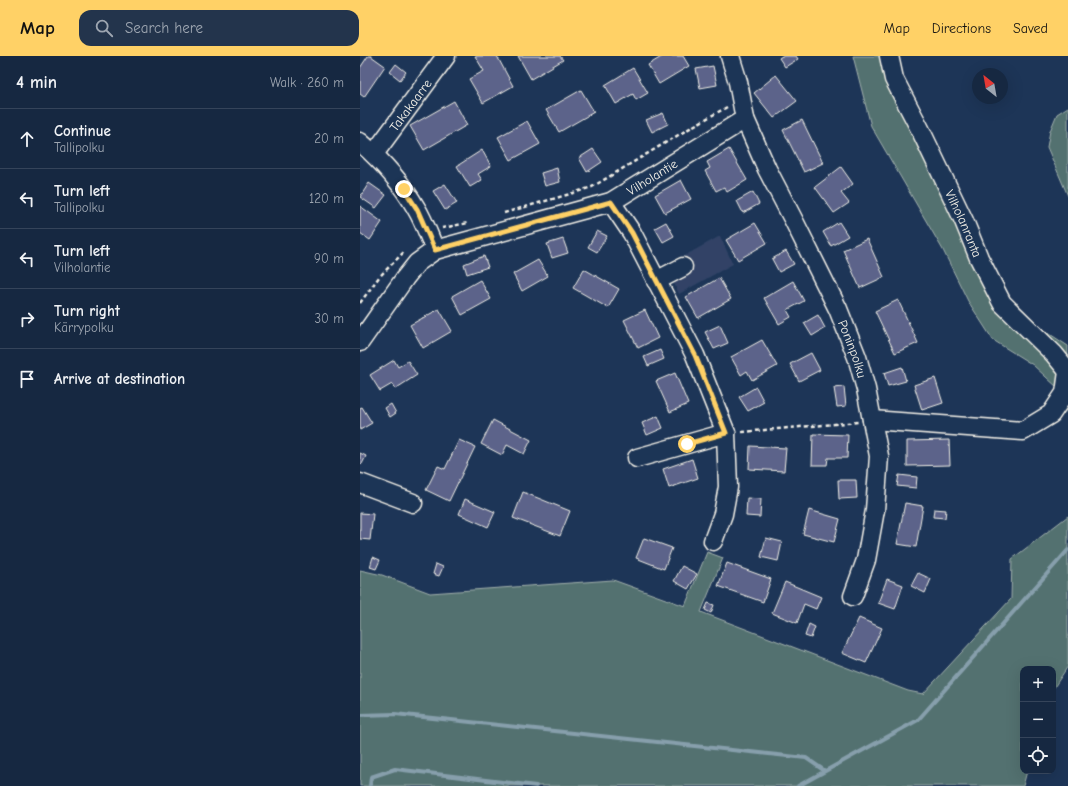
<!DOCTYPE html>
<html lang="en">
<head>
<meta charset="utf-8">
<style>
	:root { --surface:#162841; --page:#23344c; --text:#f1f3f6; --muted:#9ea6b1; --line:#35445a; --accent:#ffd166 }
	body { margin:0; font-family:"Comic Neue",sans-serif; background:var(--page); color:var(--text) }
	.controls { position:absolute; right:12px; bottom:12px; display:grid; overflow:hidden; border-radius:8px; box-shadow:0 4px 16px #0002 }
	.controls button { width:36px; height:36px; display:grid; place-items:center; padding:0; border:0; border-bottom:1px solid var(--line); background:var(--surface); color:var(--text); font:20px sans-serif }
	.compass { position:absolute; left:612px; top:12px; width:36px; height:36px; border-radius:50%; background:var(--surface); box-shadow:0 4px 16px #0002; rotate:329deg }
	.stop { position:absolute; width:12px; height:12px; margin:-9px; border:3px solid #ffd166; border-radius:50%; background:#fff }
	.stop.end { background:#ffd166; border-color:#fff; box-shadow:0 1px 4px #0008 }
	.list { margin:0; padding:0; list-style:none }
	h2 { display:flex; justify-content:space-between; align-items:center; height:52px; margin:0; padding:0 16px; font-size:17px }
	h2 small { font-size:13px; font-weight:400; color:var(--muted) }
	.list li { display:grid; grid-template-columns:26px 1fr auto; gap:12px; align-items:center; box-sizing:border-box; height:60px; padding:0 16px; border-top:1px solid var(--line) }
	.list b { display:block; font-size:15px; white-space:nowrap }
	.list p { margin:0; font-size:13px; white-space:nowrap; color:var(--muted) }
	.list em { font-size:13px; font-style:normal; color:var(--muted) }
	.icon { flex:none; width:22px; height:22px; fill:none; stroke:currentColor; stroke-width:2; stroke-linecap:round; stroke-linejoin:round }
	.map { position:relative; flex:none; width:708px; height:730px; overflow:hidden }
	header { display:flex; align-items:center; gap:24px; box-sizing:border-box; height:56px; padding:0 20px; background:var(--accent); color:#111 }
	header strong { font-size:19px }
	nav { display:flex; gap:22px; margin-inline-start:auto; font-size:14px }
	.search { width:280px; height:36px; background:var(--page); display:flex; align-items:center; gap:10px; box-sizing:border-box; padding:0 14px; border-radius:12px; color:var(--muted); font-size:15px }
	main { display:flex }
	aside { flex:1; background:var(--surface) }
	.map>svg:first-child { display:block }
	.built { fill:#304366 }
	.green { fill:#527170; stroke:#a3b1ac }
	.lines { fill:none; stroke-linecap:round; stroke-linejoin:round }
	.stream { stroke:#879fac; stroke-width:4 }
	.building { fill:#5c648a; stroke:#f4f1e8 }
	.minor-casing { stroke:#f4f1e8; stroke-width:21 }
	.path { stroke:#f4f1e8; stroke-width:2.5; stroke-dasharray:4 3; stroke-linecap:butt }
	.minor { stroke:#1d3557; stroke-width:18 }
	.route { stroke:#ffd166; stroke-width:5 }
	.labels { text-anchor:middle; stroke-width:4; stroke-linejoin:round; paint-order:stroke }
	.street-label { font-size:13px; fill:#f4f1e8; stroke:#1d3557 }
</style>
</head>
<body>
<header>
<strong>Map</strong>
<div class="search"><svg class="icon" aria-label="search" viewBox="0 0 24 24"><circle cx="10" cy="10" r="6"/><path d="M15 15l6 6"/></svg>Search here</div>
<nav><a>Map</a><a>Directions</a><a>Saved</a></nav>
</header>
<main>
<aside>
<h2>4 min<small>Walk · 260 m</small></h2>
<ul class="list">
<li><svg class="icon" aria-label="ahead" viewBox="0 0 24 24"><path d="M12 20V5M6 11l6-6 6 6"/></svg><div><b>Continue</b><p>Tallipolku</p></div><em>20 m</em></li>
<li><svg class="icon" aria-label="left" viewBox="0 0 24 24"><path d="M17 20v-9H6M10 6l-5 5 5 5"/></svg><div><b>Turn left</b><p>Tallipolku</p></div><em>120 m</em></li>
<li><svg class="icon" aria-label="left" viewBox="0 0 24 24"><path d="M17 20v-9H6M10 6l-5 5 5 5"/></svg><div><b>Turn left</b><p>Vilholantie</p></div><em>90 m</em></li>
<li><svg class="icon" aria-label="right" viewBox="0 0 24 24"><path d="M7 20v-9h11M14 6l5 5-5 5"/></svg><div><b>Turn right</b><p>Kärrypolku</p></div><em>30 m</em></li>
<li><svg class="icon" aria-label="arrive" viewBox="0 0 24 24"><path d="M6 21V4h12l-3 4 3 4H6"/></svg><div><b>Arrive at destination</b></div></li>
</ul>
</aside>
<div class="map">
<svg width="708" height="730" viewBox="0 0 708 730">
	<rect width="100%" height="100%" fill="#1d3557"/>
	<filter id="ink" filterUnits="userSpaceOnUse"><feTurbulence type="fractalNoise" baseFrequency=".025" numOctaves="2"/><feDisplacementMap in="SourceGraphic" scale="8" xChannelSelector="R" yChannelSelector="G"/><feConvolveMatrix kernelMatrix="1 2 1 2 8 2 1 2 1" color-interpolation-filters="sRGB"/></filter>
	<g filter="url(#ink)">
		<path class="built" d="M360 180 373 208 319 238 306 210Z"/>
		<path class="green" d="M493 0H538L544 24 606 152 648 244 673 267 708 290 707 357 698 332 673 309 633 284 608 245 583 194 511 70Z
			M708 51V140L687 91 690 75 697 58Z
			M708 460V610L693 633V613H663V715H667L663 730H0V514L22 519 70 537 253 524 325 550 347 496 363 502 341 556 548 635 563 638 651 543 652 503Z"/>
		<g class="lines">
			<path class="stream" d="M0 659 35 658 446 702 465 715
				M10 730 11 721 35 713 176 730
				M438 730 558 664 708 494"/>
		</g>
		<path class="building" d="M8 0H11L25 10 4 41 0 38V12Z
			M115 0H137L153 30 123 47 109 23 124 15Z
			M158 0H200L203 4 171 23Z
			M303 0H323L329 10 299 28 288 9Z
			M422 0H436L438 3 425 11 419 2Z
			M36 8 46 16 40 24 30 16Z
			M353 10 357 29 340 32 336 13Z
			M273 12 288 37 276 44 273 38 256 48 245 29Z
			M416 19 437 45 414 62 394 37Z
			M221 34 234 56 199 76 186 54Z
			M94 45 107 69 64 94 50 70Z
			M303 57 308 68 292 76 286 64Z
			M442 64 463 107 444 116 423 74Z
			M167 65 180 88 151 104 138 81Z
			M233 93 242 106 227 116 219 102Z
			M369 93 387 124 367 136 364 131 356 135 345 115 350 112 347 106Z
			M122 94 131 110 118 118 122 124 110 131 97 110Z
			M481 111 493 128 481 137 489 147 474 157 455 131Z
			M197 112 200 126 185 130 181 117Z
			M321 124 331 143 305 157 295 139Z
			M9 127 26 139 16 152 0 141Z
			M85 128 97 147 85 154 73 135Z
			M393 136 399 148 383 157 377 145Z
			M0 150 22 166 10 184 0 177Z
			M306 166 314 180 303 186 295 172Z
			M479 166 488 180 471 190 463 176Z
			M395 167 407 187 378 204 366 184Z
			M237 175 247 180 237 196 228 191Z
			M203 183 208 197 192 202 187 188Z
			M507 183 524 221 500 232 483 194Z
			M426 195 434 208 419 216 412 203Z
			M124 200 128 211 107 218 104 208Z
			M178 204 188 220 162 235 153 218Z
			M224 213 259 233 248 252 213 232Z
			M359 222 371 243 338 262 326 241Z
			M120 224 131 243 102 259 92 240Z
			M433 225 444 245 427 254 431 261 419 268 404 242Z
			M538 244 558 287 535 297 515 255Z
			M79 253 92 275 63 292 50 269Z
			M285 254 298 282 278 292 264 264Z
			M458 259 465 272 452 280 444 267Z
			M360 269 368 287 354 293 345 276Z
			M402 284 417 310 392 324 387 315 381 319 371 301Z
			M300 294 304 303 288 310 284 301Z
			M451 297 460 314 439 325 430 308Z
			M34 304 38 311 48 305 57 319 35 333 32 328 20 335 10 319Z
			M542 311 546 325 528 330 524 317Z
			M315 317 328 348 310 356 296 325Z
			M575 322 583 347 562 354 554 329Z
			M396 331 404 346 388 355 379 341Z
			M484 331 486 350 477 351 474 332Z
			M31 348 36 357 30 361 25 352Z
			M2 351 12 367 0 374V352Z
			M298 360 303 372 287 379 282 367Z
			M133 364 171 384 164 398 147 389 142 399 121 388Z
			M453 378 488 379 487 402H468L467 409H452Z
			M99 384 115 391 89 445 66 434 78 410 85 413Z
			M589 384 590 409 547 410V385Z
			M390 390 426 392 424 415 389 413Z
			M0 397 6 400 2 408 0 407Z
			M332 403 338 422 309 432 303 413Z
			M539 419 557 421 556 432 537 430Z
			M478 424H496L497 442 479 443Z
			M163 436 210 455 200 480 153 462Z
			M387 442 401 443 400 461 386 460Z
			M105 443 135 456 128 471 99 458Z
			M545 447 563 450 556 491 537 488Z
			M574 453 586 454 585 462 573 461Z
			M449 454 480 463 474 486 443 478Z
			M0 457 13 458 10 484 0 483Z
			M284 482 312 492 304 513 276 502Z
			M406 482 422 486 418 505 401 501Z
			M13 501 20 504 16 513 10 511Z
			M367 507 411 523 403 546 358 530Z
			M76 508 83 511 79 520 73 518Z
			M322 510 337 518 328 533 314 525Z
			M558 517 571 523 565 537 551 530Z
			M527 523 543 529 535 553 518 547Z
			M425 526 461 541 456 553 444 548 437 567 412 557Z
			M348 547 354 549 351 557 345 554Z
			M499 562 522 572 506 607 482 597Z
			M449 568 455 571 451 582 445 580Z"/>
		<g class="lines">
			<defs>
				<g id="minor">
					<path id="s1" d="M370 0 378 26 385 63 407 113 433 163 478 253 497 301 506 333 519 400 515 454 506 504 493 540"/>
					<path id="s2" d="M529 0 534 23 560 73 604 165 619 202 642 247 694 298 708 315"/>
					<path d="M0 86C22 105 41 126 56 152 64 165 69 180 75 194"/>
					<path id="s3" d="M14 98 86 0"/>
					<path d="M251 146 272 177 335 299 366 377 368 431 363 458 353 485"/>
					<path d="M296 225 323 211"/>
					<path id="s4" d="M0 286 45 222 57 207 75 194 251 146 385 63"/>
					<path d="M512 364 663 375 691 358 705 337 708 316"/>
					<path d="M277 402 366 377"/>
					<path d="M0 427 53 447"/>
				</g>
			</defs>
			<use href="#minor" class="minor-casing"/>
			<path class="path" d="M144 157 210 138 232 131 335 69 367 51
				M82 172 108 167
				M0 247 19 221 44 196
				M382 376 498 366"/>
			<use href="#minor" class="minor"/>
		</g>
	</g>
	<g class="lines" filter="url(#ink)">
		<path class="route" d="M44 133 57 153 75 194 251 146 272 177 335 299 366 377 327 388"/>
	</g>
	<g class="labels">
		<g class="street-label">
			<text dy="5" stroke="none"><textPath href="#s3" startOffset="61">Takakaarre</textPath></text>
			<text dy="5" stroke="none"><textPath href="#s4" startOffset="350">Vilholantie</textPath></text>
			<text dy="5" stroke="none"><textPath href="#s2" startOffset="184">Vilholanranta</textPath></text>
			<text dy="5" stroke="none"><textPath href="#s1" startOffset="319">Poninpolku</textPath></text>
		</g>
	</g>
</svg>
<div class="controls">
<button>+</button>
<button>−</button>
<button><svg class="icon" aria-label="locate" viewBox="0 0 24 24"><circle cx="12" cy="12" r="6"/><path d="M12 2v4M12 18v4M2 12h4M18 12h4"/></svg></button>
</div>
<svg class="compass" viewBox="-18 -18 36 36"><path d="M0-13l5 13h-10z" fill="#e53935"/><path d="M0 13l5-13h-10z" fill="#9ea6b1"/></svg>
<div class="stop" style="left:327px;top:388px"></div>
<div class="stop end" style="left:44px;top:133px"></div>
</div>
</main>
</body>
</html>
